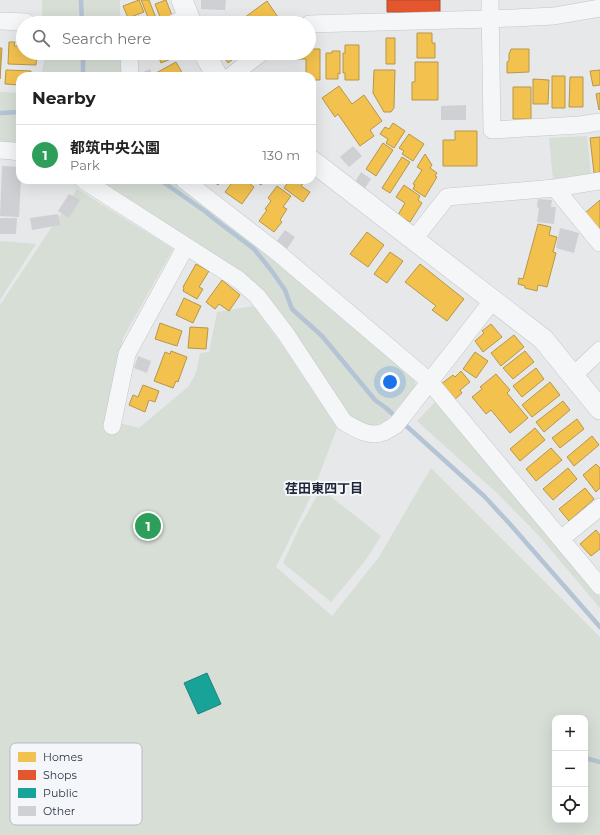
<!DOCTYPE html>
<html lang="en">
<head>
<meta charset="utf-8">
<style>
	:root { --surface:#fff; --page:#f2f2f2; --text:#222; --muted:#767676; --line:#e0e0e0; --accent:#0b8043 }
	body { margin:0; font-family:Montserrat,"Noto Sans JP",sans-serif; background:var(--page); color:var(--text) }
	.controls { position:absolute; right:12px; bottom:12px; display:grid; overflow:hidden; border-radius:8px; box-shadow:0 4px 16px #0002 }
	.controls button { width:36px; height:36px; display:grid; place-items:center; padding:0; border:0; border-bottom:1px solid var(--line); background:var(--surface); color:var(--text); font:20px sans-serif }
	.you { position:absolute; left:390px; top:382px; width:14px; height:14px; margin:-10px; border:3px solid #fff; border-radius:50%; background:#1a73e8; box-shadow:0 0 0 6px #1a73e833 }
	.badge { display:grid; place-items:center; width:26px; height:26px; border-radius:50%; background:var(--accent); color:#fff; font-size:13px; font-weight:700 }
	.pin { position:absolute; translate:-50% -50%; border:2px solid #fff; box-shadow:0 1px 4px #0006 }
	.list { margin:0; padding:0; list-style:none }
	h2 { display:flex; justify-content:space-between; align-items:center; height:52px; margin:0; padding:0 16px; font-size:17px }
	h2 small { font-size:13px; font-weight:400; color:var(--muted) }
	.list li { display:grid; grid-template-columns:26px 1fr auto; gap:12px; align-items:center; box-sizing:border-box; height:60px; padding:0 16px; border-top:1px solid var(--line) }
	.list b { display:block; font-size:15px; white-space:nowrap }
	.list p { margin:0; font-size:13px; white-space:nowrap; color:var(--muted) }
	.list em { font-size:13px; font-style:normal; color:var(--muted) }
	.icon { flex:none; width:22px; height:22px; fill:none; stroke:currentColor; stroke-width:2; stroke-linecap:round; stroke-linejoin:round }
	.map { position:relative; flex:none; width:600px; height:835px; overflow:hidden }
	.search { position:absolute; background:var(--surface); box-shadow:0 4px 16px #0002; left:16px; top:16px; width:300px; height:44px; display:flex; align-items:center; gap:10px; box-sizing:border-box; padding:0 14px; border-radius:22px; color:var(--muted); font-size:15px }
	.panel { position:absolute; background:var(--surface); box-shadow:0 4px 16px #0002; left:16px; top:72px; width:300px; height:112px; border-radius:12px }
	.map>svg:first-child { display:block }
	.green { fill:#d6ded6; fill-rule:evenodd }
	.homes { fill:#f2c14e; stroke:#b6974b }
	.shops { fill:#e4572e; stroke:#ac4c35 }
	.public { fill:#17a398; stroke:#1d827f }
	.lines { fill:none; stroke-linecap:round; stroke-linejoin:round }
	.stream { stroke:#b4c4d5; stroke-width:4.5 }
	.building { fill:#ced0d3 }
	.minor-casing { stroke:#c4c6c8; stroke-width:18 }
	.tertiary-casing { stroke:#c4c6c8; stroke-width:22 }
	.minor { stroke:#f5f6f7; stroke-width:17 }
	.tertiary { stroke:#f5f6f7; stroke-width:21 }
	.labels { text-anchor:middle; stroke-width:4; stroke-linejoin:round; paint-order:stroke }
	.neighbourhood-label { font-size:13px; font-weight:bold; fill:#1d2536; stroke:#f4f6f9 }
	.key { fill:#f4f6f9; stroke:#b8bcc3; stroke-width:1 }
	.key-label { font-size:11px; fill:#2b3445 }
</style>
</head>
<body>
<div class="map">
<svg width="600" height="835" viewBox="0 0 600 835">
	<rect width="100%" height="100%" fill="#e6e8ea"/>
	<path class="green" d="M42 0H120V11L121 23H42Z
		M43 53H124V76H41L44 61Z
		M0 92 20 93V149L0 145Z
		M587 136 591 174 553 179 549 138Z
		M89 180H173L247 237 414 377 416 386 387 420 372 427 347 416 271 304Z
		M77 189 173 249 123 338 105 419 139 428 189 386 196 373 200 353 209 352 217 312 253 306 282 345 337 428 312 494 276 567 332 616 379 557 431 468 600 637V835H0V305ZM555 718H585V820H555Z
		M0 241 36 244 0 300Z
		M435 402 600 597V608L540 537 498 494 417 421Z
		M321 489 381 536 365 561 331 602 283 563 299 528Z"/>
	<path class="homes" d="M139 0 144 12 128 18 123 6Z
		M141 0H149L156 18 149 20Z
		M166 0 173 18 162 22 155 4Z
		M267 1 282 23H237Z
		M139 16 142 23H126L125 21Z
		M417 33H432V43H435V58H417Z
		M386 38H395V64H386Z
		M9 42H15L14 46H23V53H37L36 65 8 64Z
		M309 42H311V49H320V80H312V76H306V59H293V53H309Z
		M345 45H359V80H345V73H343V53H345Z
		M0 48H2L0 79Z
		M511 49H529V72L507 73V62L509 61V54Z
		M332 51H340V74L338 73V79H326V53H332Z
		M157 53H186L161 63Z
		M221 53H241L228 63Z
		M176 62 184 76H157L156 73Z
		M415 62H438V100H412V82H415Z
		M6 70 31 71V76H20V85L5 84Z
		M374 70H395L394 108 391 112H384L373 93Z
		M600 70V85L593 86 590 71Z
		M552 76H565V108H552Z
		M570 77H583V107H569Z
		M533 79 549 80 548 104H533Z
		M339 86 352 104 364 95 382 121 370 130 374 136 360 146 338 114 335 117 322 98Z
		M513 87H531V119H513Z
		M600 93V109L599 110 596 94Z
		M393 123 405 131 394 148 386 143 388 139 380 134 385 127 389 129Z
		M455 131H477V166H443V140H455Z
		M409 134 424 144 413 161 402 154 404 151 399 148Z
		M600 137V172L594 173 590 138Z
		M383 143 393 150 376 176 366 169Z
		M425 154 432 165 430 168 437 173 435 176 437 177 425 197 413 189 415 185 413 184 422 170 417 167Z
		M402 157 410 162 390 193 382 188Z
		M212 180H222L218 185Z
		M234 180H245L254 187 242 204 225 192Z
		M254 180H264L261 185Z
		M288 180H306L301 186 310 192 303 202 284 188 289 181Z
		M404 185 420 196 418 200 422 203 410 222 398 215 405 203 396 197Z
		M277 186 291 196 283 207 287 209 280 220 282 222 274 232 259 221 267 210 265 209 271 201 268 198Z
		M600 200V231L585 213Z
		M538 224 551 227 549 235 557 237 553 252 556 253 547 287 538 285 537 291 525 288V286L518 284 519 278 523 279Z
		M367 232 384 245 368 267 350 254Z
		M390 252 403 261 387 283 374 274Z
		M196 264 209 271 199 287 203 289 197 299 183 291 184 288 183 287Z
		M420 264 464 299 447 321 432 310 436 306 405 282Z
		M222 280 240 295 229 311 219 304 215 309 206 302Z
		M184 298 201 306 193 323 176 315Z
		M160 323 182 331 177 346 155 339Z
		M491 324 502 337 483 352 475 341 484 333 482 331Z
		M190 327 208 328 206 349 188 348Z
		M514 335 524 347 501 366 491 353Z
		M171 351 187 357 178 382 176 381 173 388 154 381 165 352 170 354Z
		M525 351 534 362 513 379 503 368Z
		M475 352 488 361 476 378 463 369Z
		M536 368 544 379 522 397 513 386Z
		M461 371 470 382 460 390 462 393 454 400 441 384 453 375 455 377Z
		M496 374 510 390 507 393 528 418 510 433 491 410 486 414 472 397 482 389 480 387Z
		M550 382 560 395 532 417 522 405Z
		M143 385 159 391 155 402 149 400 145 412 129 405 133 395 138 397Z
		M563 401 570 410 544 432 536 422Z
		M577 419 584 429 560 448 552 438Z
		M535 428 545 440 520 461 510 449Z
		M592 436 599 445 574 466 567 457Z
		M551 448 562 460 536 481 526 469Z
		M596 464 600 468V488L596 492 583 475Z
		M568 468 577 479 553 500 543 489Z
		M585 488 594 499 569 521 559 509Z
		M596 530 600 535V549L591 556 580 544Z"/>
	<path class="shops" d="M387 0H440V13L387 12Z"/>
	<path class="public" d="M207 673 221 704 198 714 184 683Z"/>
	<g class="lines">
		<path class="stream" d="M81 0 82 23
			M83 53V76
			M0 113 20 112
			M162 180 163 182 206 212 213 218 254 249 271 270 285 290 292 309 322 336 375 400 386 408 412 431 484 496 509 523 600 627
			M585 758 600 762"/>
	</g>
	<path class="building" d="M201 0H226L225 10 201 9Z
		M150 69 152 74 149 76H134Z
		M466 105V120H441V106Z
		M353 146 362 156 349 167 340 157Z
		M2 166 20 167 21 180 19 217 0 216Z
		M361 172 371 179 365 188 355 182Z
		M69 194 80 200 69 218 58 211Z
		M538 199 552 200 551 207H556L554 224 537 222 539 208 537 207Z
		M58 214 60 225 32 230 30 218Z
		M0 218H17L16 234H0Z
		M560 228 579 233 574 253 556 248Z
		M285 230 295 237 287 249 276 242Z
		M138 356 151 361 147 373 134 368Z"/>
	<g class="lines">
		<defs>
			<path id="minor" d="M490 0 492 130 580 125 600 122
				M0 21 26 22
				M174 23 188 17
				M309 24 490 19 554 16 600 8
				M129 53 130 76
				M231 76 261 53
				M0 150 13 151 20 153
				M83 180 239 280 257 296 286 334 344 422C356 429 370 438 384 432 388 430 392 427 396 425L493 300
				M184 180 277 252 429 381 600 586
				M555 188 600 243
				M414 239 447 197 555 188 600 181
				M573 376 600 350
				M112 426 127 354 186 246
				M561 539 600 507"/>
			<path id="tertiary" d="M182 0 191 23
				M204 53 217 76
				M312 161 543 339 600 409"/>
		</defs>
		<use href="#minor" class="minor-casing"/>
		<use href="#tertiary" class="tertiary-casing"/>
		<use href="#minor" class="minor"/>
		<use href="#tertiary" class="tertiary"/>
	</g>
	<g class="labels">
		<g class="neighbourhood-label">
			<text x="324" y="493">荏田東四丁目</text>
		</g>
	</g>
	<rect x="10" y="743" width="132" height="82" rx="6" class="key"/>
	<rect x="18" y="752" width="18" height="10" fill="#f2c14e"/>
	<rect x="18" y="770" width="18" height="10" fill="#e4572e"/>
	<rect x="18" y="788" width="18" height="10" fill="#17a398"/>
	<rect x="18" y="806" width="18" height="10" fill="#ced0d3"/>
	<g class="key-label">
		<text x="43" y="761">Homes</text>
		<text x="43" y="779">Shops</text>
		<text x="43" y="797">Public</text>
		<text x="43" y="815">Other</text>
	</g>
</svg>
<div class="controls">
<button>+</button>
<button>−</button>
<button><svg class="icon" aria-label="locate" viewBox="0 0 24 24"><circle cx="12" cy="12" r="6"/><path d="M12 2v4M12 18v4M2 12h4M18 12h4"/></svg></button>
</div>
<div class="you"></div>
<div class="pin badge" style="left:148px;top:526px;background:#2e9e5b">1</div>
<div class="search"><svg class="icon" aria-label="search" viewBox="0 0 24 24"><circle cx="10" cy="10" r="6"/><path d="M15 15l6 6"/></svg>Search here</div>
<section class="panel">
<h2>Nearby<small></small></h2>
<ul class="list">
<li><span class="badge" style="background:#2e9e5b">1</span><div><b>都筑中央公園</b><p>Park</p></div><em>130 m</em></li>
</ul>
</section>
</div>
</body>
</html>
